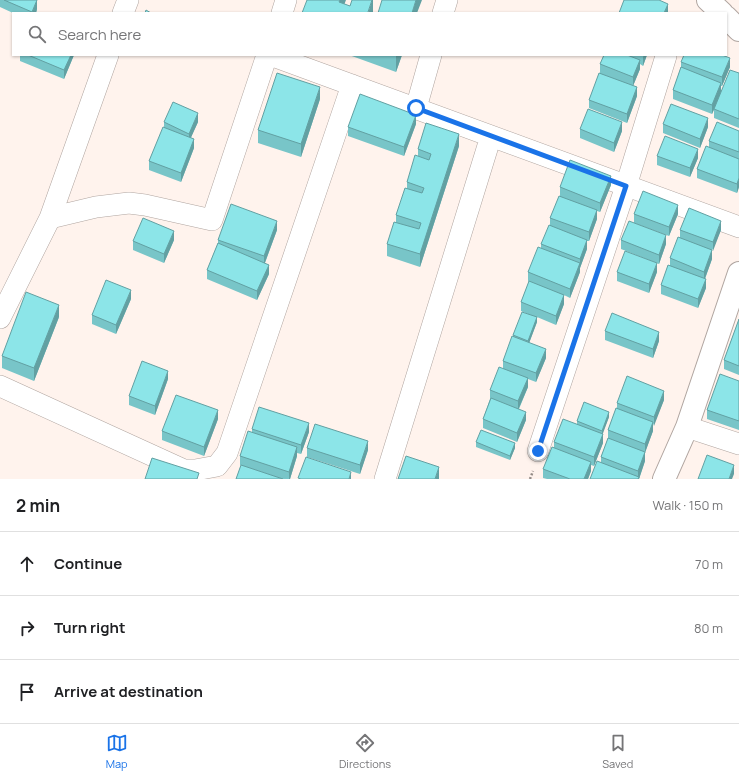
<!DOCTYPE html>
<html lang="en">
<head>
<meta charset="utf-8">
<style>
	:root { --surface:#fff; --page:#f2f2f2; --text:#202124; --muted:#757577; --line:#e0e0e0; --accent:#1a73e8 }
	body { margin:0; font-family:Manrope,sans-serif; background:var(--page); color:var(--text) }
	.stop { position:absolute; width:12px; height:12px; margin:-9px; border:3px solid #1a73e8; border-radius:50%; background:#fff }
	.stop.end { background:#1a73e8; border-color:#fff; box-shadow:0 1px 4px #0008 }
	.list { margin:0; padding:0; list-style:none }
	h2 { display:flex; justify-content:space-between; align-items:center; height:52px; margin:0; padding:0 16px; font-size:17px }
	h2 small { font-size:13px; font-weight:400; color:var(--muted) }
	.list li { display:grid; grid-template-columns:26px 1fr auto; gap:12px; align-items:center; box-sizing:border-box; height:64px; padding:0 16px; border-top:1px solid var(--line) }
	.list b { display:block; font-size:15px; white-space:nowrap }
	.list em { font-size:13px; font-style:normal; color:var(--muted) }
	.icon { flex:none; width:22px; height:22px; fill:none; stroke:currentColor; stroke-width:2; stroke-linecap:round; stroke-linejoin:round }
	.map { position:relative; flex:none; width:739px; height:479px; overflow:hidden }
	.search { position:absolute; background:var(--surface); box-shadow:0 1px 3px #0004; left:12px; right:12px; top:12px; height:44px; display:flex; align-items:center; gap:10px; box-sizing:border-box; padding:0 14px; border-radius:0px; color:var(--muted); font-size:15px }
	.sheet { height:244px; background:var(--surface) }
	nav { display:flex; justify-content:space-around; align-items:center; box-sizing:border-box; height:56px; border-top:1px solid var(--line); background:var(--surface); font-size:11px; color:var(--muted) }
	nav a { display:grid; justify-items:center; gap:2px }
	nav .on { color:var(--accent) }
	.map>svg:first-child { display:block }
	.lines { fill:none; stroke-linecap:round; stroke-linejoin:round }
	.minor-casing { stroke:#b0a5a0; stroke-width:22 }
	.tertiary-casing { stroke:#b0a5a0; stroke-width:24 }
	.path { stroke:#938a86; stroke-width:2.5; stroke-dasharray:2 2; stroke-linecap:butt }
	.minor { stroke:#fff; stroke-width:21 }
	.tertiary { stroke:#fff; stroke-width:22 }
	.wall { fill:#78c5c8 }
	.shaded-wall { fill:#62a0a2 }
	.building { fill:#8ce5e8; stroke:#62a0a2 }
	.route { stroke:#1a73e8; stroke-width:5 }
</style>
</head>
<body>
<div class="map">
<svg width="739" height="479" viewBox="0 0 739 479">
	<rect width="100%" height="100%" fill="#fff3ed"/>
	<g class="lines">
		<defs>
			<path id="minor" d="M123 13 128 0
				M282 13 286 0
				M443 13 447 0
				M270 55 739 227
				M416 108 431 55
				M50 218 96 207 129 203 145 205 212 220 267 55
				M0 318 50 218 108 55
				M0 386 184 470H195L217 466 227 453 352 85
				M687 427 739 444
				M538 451 626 186 666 56
				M385 479 491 136"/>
			<path id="tertiary" d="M708 0 722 13
				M726 17 739 30
				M664 479 687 427 739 273"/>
		</defs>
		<use href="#minor" class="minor-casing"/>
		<use href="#tertiary" class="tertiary-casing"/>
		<path class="path" d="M530 479 533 471"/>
		<use href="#minor" class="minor"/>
		<use href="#tertiary" class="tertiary"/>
	</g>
	<path class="wall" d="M0 0H37V9L36 13H13L0 7Z
		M20 55H74L64 79 20 61Z
		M349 55H402L396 72Z
		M604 55H647L643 66 640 64V69L633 86 637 96 627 123 589 108V100L600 73V64Z
		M681 62 730 67 722 86H721V91L739 73V128L714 118V110L712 114 673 99V90L681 67Z
		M320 99 301 157 258 143V130Z
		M164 122H198L191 137 194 148 181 182 149 170V161L164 127Z
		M416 124 404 156 348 136V127Z
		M663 124 708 127 700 148 663 133Z
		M580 129 622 131 614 152 580 138Z
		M739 131V187L737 193 697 178V169L709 148V141Z
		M459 146 420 267 387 256V244L396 222V215L407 188V182L418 156V149Z
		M657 156 698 158 690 177 657 165Z
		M611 185 600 212 597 211V219L589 241H587V249L580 268V272L570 298 564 295V304L556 325 537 317V322L529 343 546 358 536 382 528 379V387L519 409 526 420 517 442 483 428V419L490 399V390L503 369V361L513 337V335L528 314 521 311V302L529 282 528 281V272L541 248V244L550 226V218L560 196V187Z
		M634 214H678L669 236 634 223Z
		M277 230 265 263 269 274 257 300 207 279V270L218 243V240Z
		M680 230H721L712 251V259L705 279 706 288 698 308 661 294V285L670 266V258L680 238Z
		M174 240 164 263 133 250V241Z
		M621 240 666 244 659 264 621 249Z
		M617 272H657L649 293 617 281Z
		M131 299 116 334 92 324V315Z
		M59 317 34 381 2 368V356Z
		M739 319V375L724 369V360Z
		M605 331 659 341 653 358 605 340Z
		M168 379 155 415 129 405V396Z
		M739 381V430L707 419V410Z
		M664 400 653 426V431L645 452V461L639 479 601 463V457L608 439V430L617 408V403Z
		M609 417 602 434 603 443 594 466 591 465V471L588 479H547L543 478V469L554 448V442L577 424V421Z
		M218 419 204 456 162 440V431Z
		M252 429 309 432 301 454 297 453V456L290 479H236L241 465H240V456L252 432Z
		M476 442 515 448 510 460 476 447Z
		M307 448 368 450 360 474 307 457Z"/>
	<path class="shaded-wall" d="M37 0V9L36 13H32Z
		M340 0H346L341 13 339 2Z
		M372 0H373V13H368Z
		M416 0H422L417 13H412Z
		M668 4V13H664Z
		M71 55H74L64 79V70Z
		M396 55H402L396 72Z
		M644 55H647L643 66V57Z
		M730 58V67L722 86V77Z
		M640 60V69L633 86V77Z
		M721 83V92L712 114V105Z
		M320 87V99L301 157V144Z
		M637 87V96L627 123V114Z
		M198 113V122L189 142V134Z
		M416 115V124L404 156V147Z
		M708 118V127L700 148V139Z
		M622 122V131L614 152V143Z
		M459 134V146L420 267V254Z
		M194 139V148L181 182V173Z
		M698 149V158L690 177V168Z
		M611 176V185L600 212V203Z
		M739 178V187L737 193V184Z
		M678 205V214L669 236V227Z
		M597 210V219L589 241V232Z
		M277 221V230L264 265V256Z
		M721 221V230L713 251V242Z
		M174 231V240L164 263V254Z
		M666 235V244L659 264V255Z
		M587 240V249L580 268V272L570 298V289L580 263V259Z
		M712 250V259L704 281V272Z
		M657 263V272L649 293V284Z
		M269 265V274L257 300V291Z
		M706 279V288L698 308V299Z
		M131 290V299L116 334V325Z
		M564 295V304L556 325V316Z
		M59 305V317L34 381V368Z
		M537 317V322L528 346V341Z
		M659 332V341L653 358V349Z
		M546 349V358L536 382V373Z
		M168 371V379L155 415V406Z
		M528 378V387L518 410V401Z
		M664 391V400L654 426V417Z
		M218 410V419L204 456V447Z
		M526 412V420L517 442V433Z
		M609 412V417L602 436V431Z
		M653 422V431L645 453V444Z
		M309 423V432L301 454V445Z
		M603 434V443L594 466V457Z
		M368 441V450L360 474V465Z
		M515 443V448L510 460V456Z
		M297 447V456L290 479H289V472Z
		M645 452V461L639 479H638V471Z
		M591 462V471L588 479H584Z
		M734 465V474L732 479H729Z
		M439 467V479H435Z
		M351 472V479H349Z"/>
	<path class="building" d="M4 0H37L32 12Z
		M307 0H340L339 2 350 6 352 0H372L368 12 369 13H302Z
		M382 0H416L412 13H378Z
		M624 0H659L668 4 664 13H619Z
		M146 10 151 13H145Z
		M28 55H71L64 70Z
		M604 55H627L640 60 633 77 600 64Z
		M684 55H722L730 58 722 77 681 62Z
		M681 67 721 83 712 105 673 90Z
		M730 70 739 73V119L714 109Z
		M277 73 320 87 301 144 258 130Z
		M599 73 637 87 627 114 589 100Z
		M360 94 416 115 404 147 348 127Z
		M173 102 198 113 189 134 164 122Z
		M671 104 708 118 700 139 663 124Z
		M588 109 622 122 614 143 580 129Z
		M717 122 739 131V152L709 141Z
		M426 123 459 134 420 254 387 244 394 222 419 229 421 223 396 215 405 188 422 193 424 188 407 182 415 155 429 160 431 154 418 149Z
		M163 127 194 139 181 173 149 161Z
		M665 136 698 149 690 168 657 156Z
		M706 146 739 159V178L737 184 697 169Z
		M570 160 611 176 600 203 560 187Z
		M643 191 678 205 669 227 634 214Z
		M559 196 597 210 589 232 550 218Z
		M231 204 277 221 264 256 218 240Z
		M689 208 721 221 713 242 680 230Z
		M143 218 174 231 164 254 133 241Z
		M629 221 666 235 659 255 621 240Z
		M549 225 587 240 580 259 541 244Z
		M678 237 712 250 704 272 670 258Z
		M218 243 269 265 257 291 207 270Z
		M538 247 580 263 570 289 528 272Z
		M625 251 657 263 649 284 617 272Z
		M668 265 706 279 698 299 661 285Z
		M106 280 131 290 116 325 92 315Z
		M529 281 564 295 556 316 521 302Z
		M26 292 59 305 34 368 2 356Z
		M522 312 537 317 528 341 513 335Z
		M612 313 659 332 653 349 605 331Z
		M739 319V366L724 360Z
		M512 336 546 349 536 373 503 361Z
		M142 361 168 371 155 406 129 396Z
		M499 367 528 378 518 401 490 390Z
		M720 374 739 381V421L707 410Z
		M627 376 664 391 654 417 617 403Z
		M176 395 218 410 204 447 162 431Z
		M491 398 526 412 517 433 483 419Z
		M584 402 609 412 602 431 577 421Z
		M259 407 309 423 301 445 252 429Z
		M616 408 653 422 645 444 608 430Z
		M563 419 603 434 594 457 554 442Z
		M315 424 368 441 360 465 307 448Z
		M481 430 515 443 510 456 476 442Z
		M248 431 297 447 289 472 240 456Z
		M608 438 645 452 638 471 601 457Z
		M552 447 591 462 584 479H570L543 469Z
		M707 455 734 465 729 479H698Z
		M406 456 439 467 435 479H398Z
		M306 457 351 472 349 479H301L298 478Z
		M152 458 199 473 197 479H145Z
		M597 461 639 477 638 479H590Z
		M241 465 283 479H236Z"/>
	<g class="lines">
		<path class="route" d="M416 108 626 186 538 451"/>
	</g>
</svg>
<div class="stop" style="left:416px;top:108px"></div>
<div class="stop end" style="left:538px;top:451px"></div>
<div class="search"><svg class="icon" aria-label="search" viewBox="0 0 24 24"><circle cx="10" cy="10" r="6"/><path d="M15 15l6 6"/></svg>Search here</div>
</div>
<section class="sheet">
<h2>2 min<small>Walk · 150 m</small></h2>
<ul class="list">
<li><svg class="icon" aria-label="ahead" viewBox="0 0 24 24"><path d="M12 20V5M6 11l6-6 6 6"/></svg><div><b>Continue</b></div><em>70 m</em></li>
<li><svg class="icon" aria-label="right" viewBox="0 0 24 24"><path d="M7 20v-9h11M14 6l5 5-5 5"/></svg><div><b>Turn right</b></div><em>80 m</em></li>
<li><svg class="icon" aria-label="arrive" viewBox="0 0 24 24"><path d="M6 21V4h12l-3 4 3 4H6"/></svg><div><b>Arrive at destination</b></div></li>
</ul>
</section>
<nav>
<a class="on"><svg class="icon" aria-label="map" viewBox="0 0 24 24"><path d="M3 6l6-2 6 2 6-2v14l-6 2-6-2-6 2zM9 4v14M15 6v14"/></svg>Map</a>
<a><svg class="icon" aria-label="directions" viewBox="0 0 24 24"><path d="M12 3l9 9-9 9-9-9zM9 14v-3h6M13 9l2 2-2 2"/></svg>Directions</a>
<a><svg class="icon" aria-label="saved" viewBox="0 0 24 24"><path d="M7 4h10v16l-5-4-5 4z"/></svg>Saved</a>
</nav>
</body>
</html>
